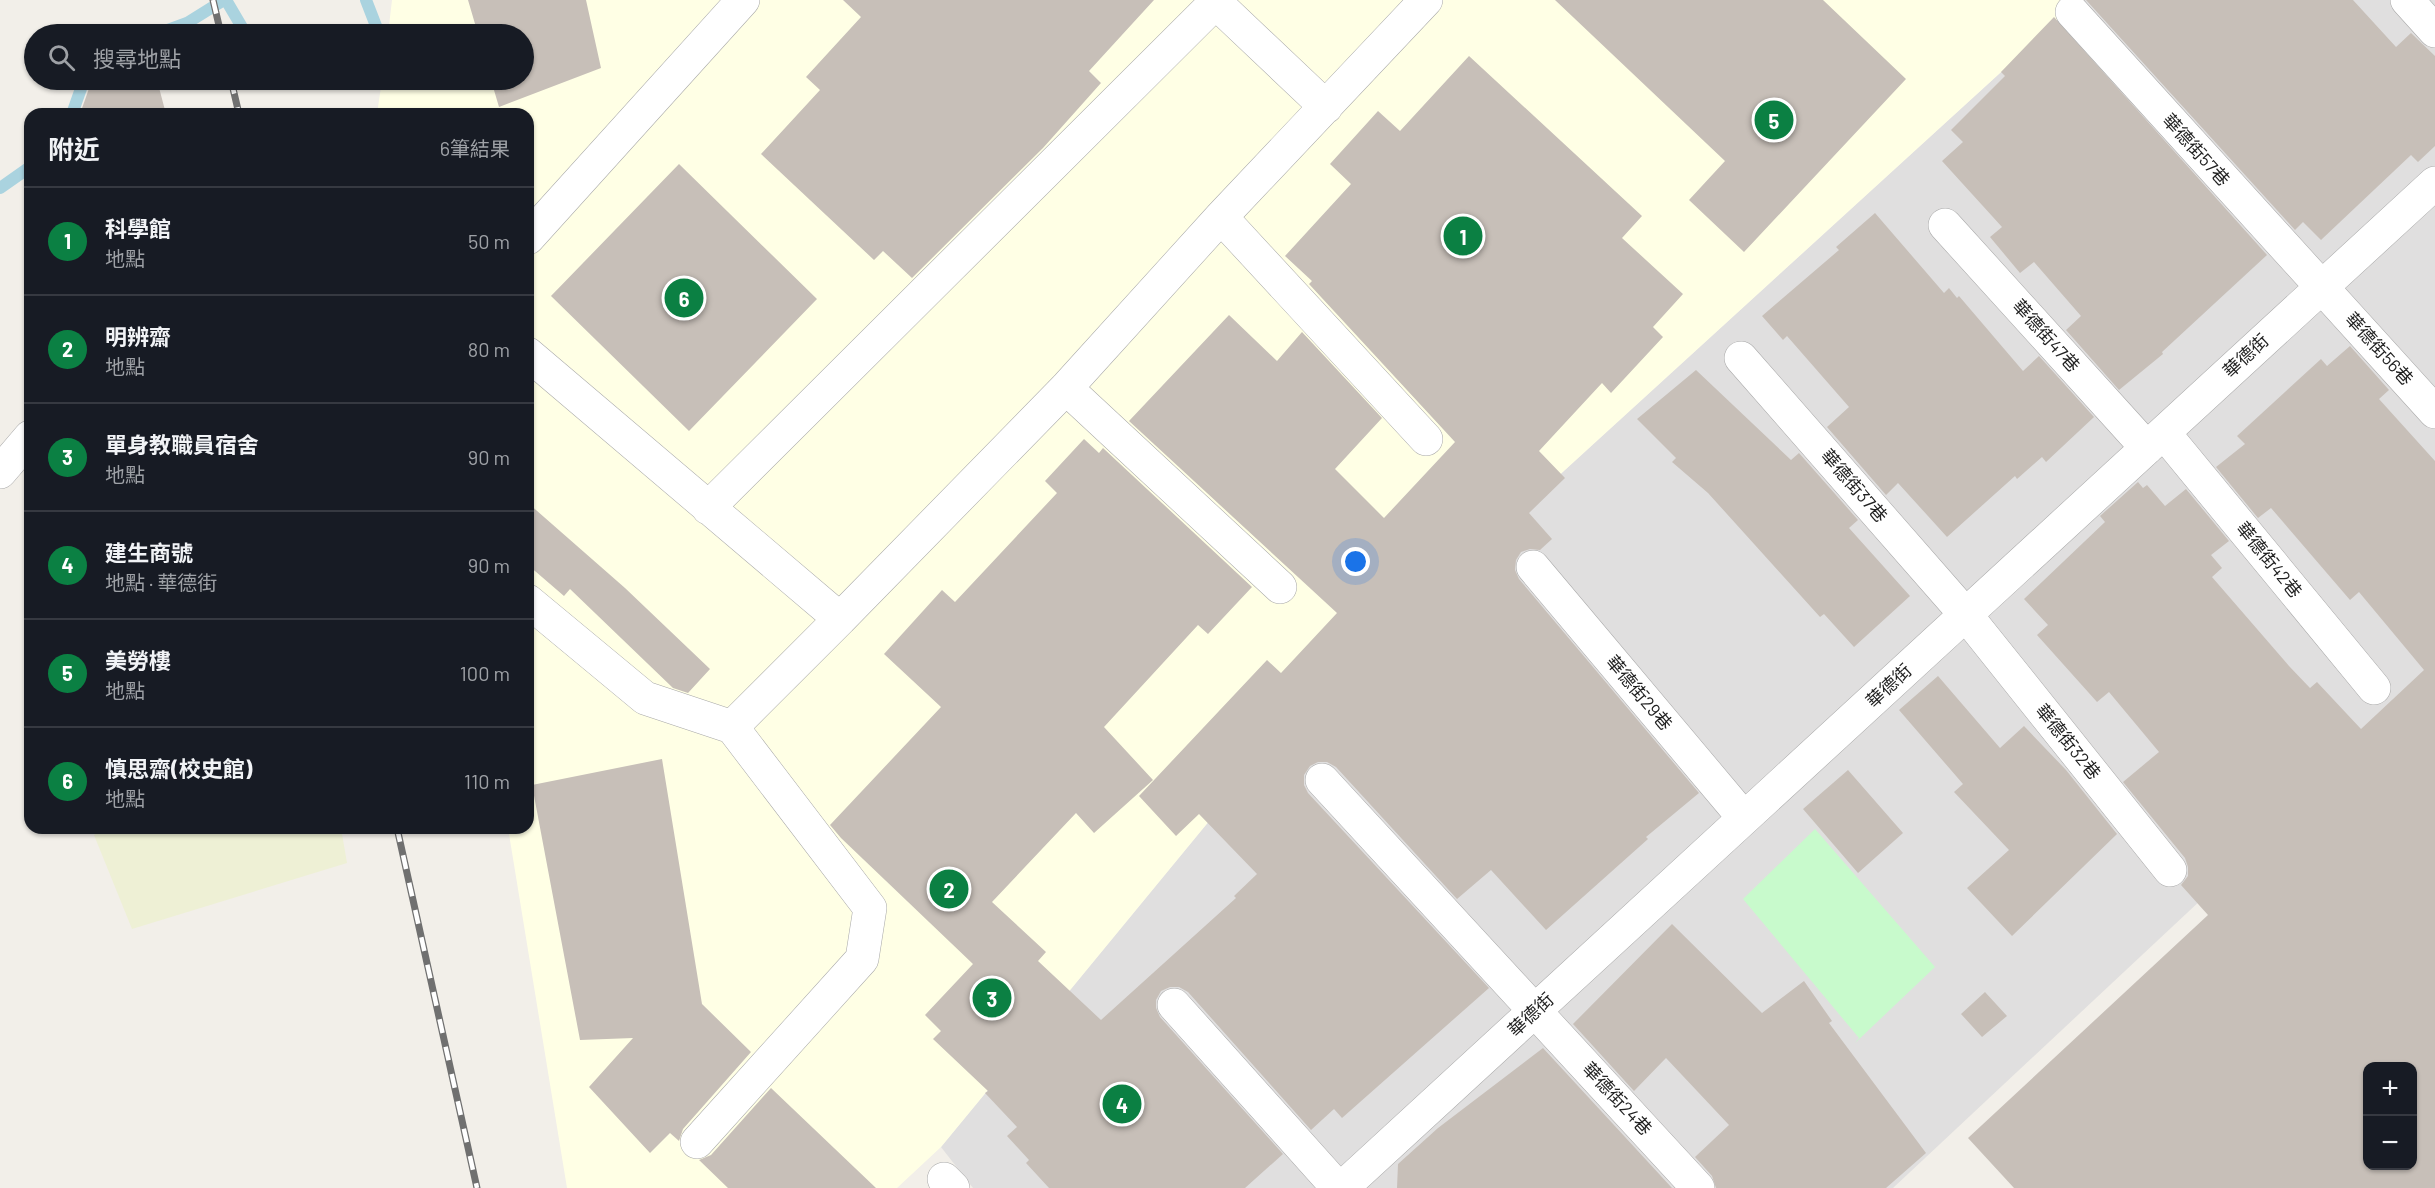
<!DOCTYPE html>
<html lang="zh-TW">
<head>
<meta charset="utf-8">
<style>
	:root { --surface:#171b24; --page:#242831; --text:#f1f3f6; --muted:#9ea1a6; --line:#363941; --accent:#0b8043 }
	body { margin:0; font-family:Barlow,"Noto Sans TC",sans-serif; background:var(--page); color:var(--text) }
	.controls { position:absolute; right:18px; bottom:18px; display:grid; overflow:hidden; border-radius:12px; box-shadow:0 2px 4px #0004 }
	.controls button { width:54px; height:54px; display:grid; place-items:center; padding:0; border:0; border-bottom:2px solid var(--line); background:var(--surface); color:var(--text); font:30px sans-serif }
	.you { position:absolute; left:1356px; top:562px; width:21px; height:21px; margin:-15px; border:4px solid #fff; border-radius:50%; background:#1a73e8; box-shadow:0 0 0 9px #1a73e833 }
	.badge { display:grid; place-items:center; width:39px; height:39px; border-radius:50%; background:var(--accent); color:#fff; font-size:20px; font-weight:700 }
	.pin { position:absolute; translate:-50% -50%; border:3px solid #fff; box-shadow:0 2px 6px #0006 }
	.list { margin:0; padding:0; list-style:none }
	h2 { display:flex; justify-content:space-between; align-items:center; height:78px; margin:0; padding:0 24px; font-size:26px }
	h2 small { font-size:20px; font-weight:400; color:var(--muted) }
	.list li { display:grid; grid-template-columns:39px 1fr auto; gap:18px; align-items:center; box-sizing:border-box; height:108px; padding:0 24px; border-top:2px solid var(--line) }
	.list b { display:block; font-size:22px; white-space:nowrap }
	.list p { margin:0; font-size:20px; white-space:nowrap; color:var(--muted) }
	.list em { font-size:20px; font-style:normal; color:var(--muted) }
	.icon { flex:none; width:33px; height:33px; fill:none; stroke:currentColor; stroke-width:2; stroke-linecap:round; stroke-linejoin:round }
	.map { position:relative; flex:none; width:2435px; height:1188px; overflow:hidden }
	.search { position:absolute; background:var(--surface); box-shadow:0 2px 4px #0004; left:24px; top:24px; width:510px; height:66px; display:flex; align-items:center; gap:15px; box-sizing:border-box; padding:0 21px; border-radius:33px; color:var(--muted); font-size:22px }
	.panel { position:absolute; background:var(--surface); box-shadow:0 2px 4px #0004; left:24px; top:108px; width:510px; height:726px; border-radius:18px }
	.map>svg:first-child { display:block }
	.residential { fill:#e0dfdf }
	.education { fill:#ffffe5 }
	.farmland { fill:#eef0d5 }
	.park { fill:#c8facc }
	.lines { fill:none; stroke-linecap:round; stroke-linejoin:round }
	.stream { stroke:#aad3df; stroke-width:12 }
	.building { fill:#c7bfb8; fill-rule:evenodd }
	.minor-casing { stroke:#a9a9a9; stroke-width:34 }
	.minor { stroke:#fff; stroke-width:33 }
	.rail-casing { stroke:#707070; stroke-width:7 }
	.rail { stroke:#fff; stroke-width:4.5; stroke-dasharray:14; stroke-linecap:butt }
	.labels { text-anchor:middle; stroke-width:6; stroke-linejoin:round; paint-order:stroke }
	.street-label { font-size:18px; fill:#222; stroke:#fff }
</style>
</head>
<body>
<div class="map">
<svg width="2435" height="1188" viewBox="0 0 2435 1188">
	<rect width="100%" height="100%" fill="#f2efe9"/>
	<path class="residential" d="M2080 0H2435V681L1893 1188H973L941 1147 1247 775 1531 501Z"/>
	<path class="education" d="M392 0H2080L1531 501 1247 775 941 1147 897 1188H567L508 828H528V114H377L382 80H524V34H388Z"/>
	<path class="farmland" d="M104 828H341L347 863 132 929 94 835Z"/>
	<path class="park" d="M1815 829 1935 967 1855 1043 1859 1038 1743 899Z"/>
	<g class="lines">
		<path class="stream" d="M226 0 246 34
			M157 34 187 23 224 0
			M352 34 378 31 366 0
			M72 114 84 80
			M0 188 30 167"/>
	</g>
	<path class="building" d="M468 0H586L601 68 499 107 491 80H524V34H478Z
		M843 0H1154L1089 71 1101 83 1043 148 912 278 883 251 874 260 761 154 820 90 806 77 861 17Z
		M1555 0H1823L1906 79 1744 252 1689 200 1725 161Z
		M2086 0H2353L2396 47 2411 33 2435 56V146L2418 162 2411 155 2321 240 2303 222 2295 230Z
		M2054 17 2267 255 2162 352 2163 354 2119 390 2066 330 2081 316 2034 262 2020 273 1990 237 2002 227 1942 161 1963 142 1951 130 2005 76 2001 72Z
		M1469 56 1642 216 1622 238 1683 294 1653 327 1663 337 1611 393 1602 383 1539 451 1565 478 1529 513 1552 539 1540 550 1530 549 1521 552 1516 560 1515 570 1519 579 1699 793 1646 837 1648 839 1546 930 1491 870 1457 899 1336 767 1327 762H1318L1310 766 1304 775V785L1308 793 1489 988 1342 1118 1334 1109 1311 1130 1188 992 1179 987H1170L1161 991 1156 1000V1008L1160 1017 1283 1154 1245 1188H1049L1026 1163 1029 1160 1007 1136 1017 1127 985 1093 988 1091 933 1039 941 1031 925 1015 973 964 841 838 830 825 941 707 884 654 942 590 955 602 1057 493 1045 481 1084 439 1099 453 1103 448 1252 587 1208 634 1198 625 1104 727 1153 780 1094 833 1076 813 992 902 1046 952 1038 961 1101 1020 1236 898 1234 896 1257 874 1199 814 1176 836 1139 796 1267 660 1281 673 1337 613 1129 421 1229 315 1277 361 1302 332 1382 418 1335 469 1384 518 1455 442 1309 284 1312 281 1285 256 1351 184 1330 164 1378 111 1400 131Z
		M92 80H157L166 114H80Z
		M679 164 817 299 689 431 551 296Z
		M1875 213 1944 293 1949 288 1957 298 1959 296 2023 371 2039 356 2094 417 2046 462 2042 457 2017 479 2015 476 1947 537 1898 483 1886 495 1827 427 1849 407 1787 336 1783 340 1762 316 1839 250 1836 247Z
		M2350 346 2389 390 2379 399 2435 461V1188H2014L1968 1138 2208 915 2181 885 2188 876V867L2185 858 2123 782 2159 752 2109 692 2097 702 2037 635 2048 625 2024 599 2105 522 2100 516 2138 482 2143 488 2147 485 2165 506 2186 489 2229 541 2211 555 2222 568 2212 577 2289 666 2310 688 2317 682 2361 729 2424 670 2359 592 2350 600 2271 508 2258 518 2216 467 2245 444 2237 436 2321 359 2327 366ZM2367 1066H2412V1166H2367Z
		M1696 370 1791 460 1799 453 1858 520 1849 528 1910 596 1854 647 1824 614 1820 617 1708 493 1672 462 1676 458 1637 419Z
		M528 503 625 588 710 669 688 693 673 688 570 589 564 596 528 565Z
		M1938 676 2000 748 2024 726 2066 770 2117 834 2012 936 1967 888 2009 850 1954 792 1963 784 1899 710Z
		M662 759 702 1004 751 1052 683 1129 679 1141 670 1133 650 1153 589 1087 633 1038 580 1040 532 785Z
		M1848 770 1903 833 1858 873 1803 809Z
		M1672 924 1762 1013 1804 981 1832 1021 1829 1023 1926 1153 1886 1188H1716L1712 1176 1695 1157 1729 1125 1666 1058 1634 1091 1573 1024Z
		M1985 992 2007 1016 1982 1037 1961 1014Z
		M1543 1048 1672 1188H1397L1398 1164 1438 1128Z
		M771 1088 876 1188H728L699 1160 711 1155Z"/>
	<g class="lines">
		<defs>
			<path id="minor" d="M1213 0 1326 107
				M2407 0 2435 31
				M2072 12 2435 412
				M1221 217 1426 439
				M1945 225 2147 448
				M528 238 743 0
				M528 354 840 619 1066 388 1221 217 1426 0
				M1741 358 1966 615 2170 870
				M1066 388 1280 587
				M2164 433 2374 688
				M0 472 30 437
				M708 508 1218 0
				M1533 567 1744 818
				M528 601 645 698 732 727 870 908 862 959 697 1142
				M732 727 840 619
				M1322 780 1698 1188
				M1174 1005 1338 1188
				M944 1179 953 1188
				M1342 1188 2435 183"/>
		</defs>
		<use href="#minor" class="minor-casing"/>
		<use href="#minor" class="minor"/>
		<defs>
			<path id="rail" d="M213 0 221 34
				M231 80 239 114
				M397 828 477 1188"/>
		</defs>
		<use href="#rail" class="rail-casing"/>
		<use href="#rail" class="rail"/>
	</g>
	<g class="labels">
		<g class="street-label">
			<text transform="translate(2196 150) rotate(48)" y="6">華德街57巷</text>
			<text transform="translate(2046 336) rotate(48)" y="6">華德街47巷</text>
			<text transform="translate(2379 349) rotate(48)" y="6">華德街56巷</text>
			<text transform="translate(2246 356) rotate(-43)" y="6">華德街</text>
			<text transform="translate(1854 486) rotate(49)" y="6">華德街37巷</text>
			<text transform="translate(2269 560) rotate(51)" y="6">華德街42巷</text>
			<text transform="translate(1889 686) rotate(-43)" y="6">華德街</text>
			<text transform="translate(1639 693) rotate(50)" y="6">華德街29巷</text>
			<text transform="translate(2068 742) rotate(51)" y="6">華德街32巷</text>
			<text transform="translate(1531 1015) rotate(-43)" y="6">華德街</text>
			<text transform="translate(1617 1099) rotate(47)" y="6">華德街24巷</text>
		</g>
	</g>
</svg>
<div class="controls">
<button>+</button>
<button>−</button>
</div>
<div class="you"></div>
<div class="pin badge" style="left:1463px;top:236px">1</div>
<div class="pin badge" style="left:949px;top:889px">2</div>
<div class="pin badge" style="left:992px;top:998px">3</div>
<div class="pin badge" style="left:1122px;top:1104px">4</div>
<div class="pin badge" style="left:1774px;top:120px">5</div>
<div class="pin badge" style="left:684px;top:298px">6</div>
<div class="search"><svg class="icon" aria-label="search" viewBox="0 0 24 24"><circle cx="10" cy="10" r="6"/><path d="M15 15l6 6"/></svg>搜尋地點</div>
<section class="panel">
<h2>附近<small>6筆結果</small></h2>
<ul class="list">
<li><span class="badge">1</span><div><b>科學館</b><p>地點</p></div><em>50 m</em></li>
<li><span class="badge">2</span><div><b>明辨齋</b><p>地點</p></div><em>80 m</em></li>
<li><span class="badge">3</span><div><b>單身教職員宿舍</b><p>地點</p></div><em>90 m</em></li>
<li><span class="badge">4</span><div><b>建生商號</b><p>地點 · 華德街</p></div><em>90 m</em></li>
<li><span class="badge">5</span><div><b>美勞樓</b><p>地點</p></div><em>100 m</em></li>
<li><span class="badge">6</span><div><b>慎思齋(校史館)</b><p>地點</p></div><em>110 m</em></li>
</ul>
</section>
</div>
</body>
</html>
